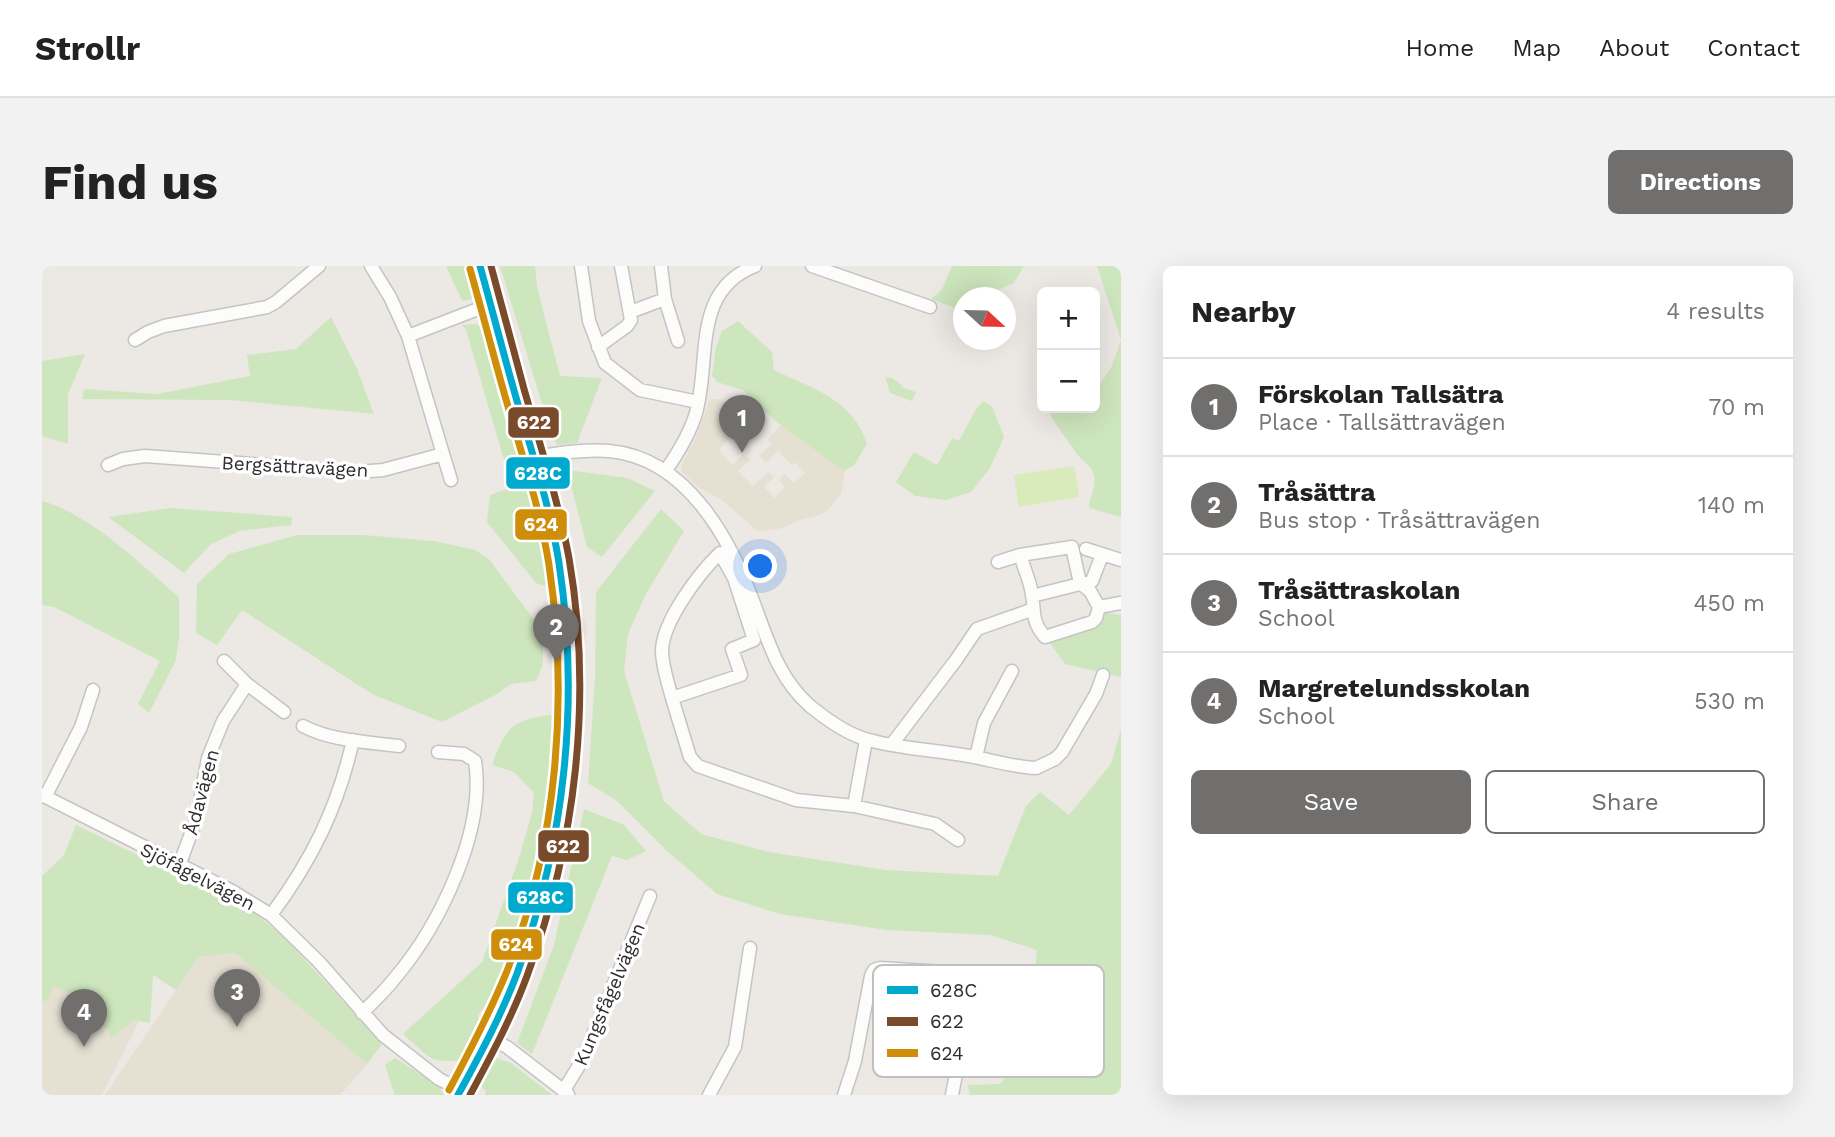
<!DOCTYPE html>
<html lang="en">
<head>
<meta charset="utf-8">
<style>
	:root { --surface:#fff; --page:#f2f2f2; --text:#222; --muted:#767676; --line:#e0e0e0; --accent:#706f6e }
	body { margin:0; font-family:"Work Sans",sans-serif; background:var(--page); color:var(--text) }
	.controls { position:absolute; right:21px; top:21px; display:grid; overflow:hidden; border-radius:10px; box-shadow:0 7px 28px #0002 }
	.controls button { width:63px; height:63px; display:grid; place-items:center; padding:0; border:0; border-bottom:2px solid var(--line); background:var(--surface); color:var(--text); font:35px sans-serif }
	.compass { position:absolute; left:911px; top:21px; width:63px; height:63px; border-radius:50%; background:var(--surface); box-shadow:0 7px 28px #0002; rotate:112deg }
	.you { position:absolute; left:719px; top:301px; width:24px; height:24px; margin:-18px; border:5px solid #fff; border-radius:50%; background:#1a73e8; box-shadow:0 0 0 10px #1a73e833 }
	.badge { display:grid; place-items:center; width:46px; height:46px; border-radius:50%; background:var(--accent); color:#fff; font-size:23px; font-weight:700 }
	.pin { position:absolute; translate:-50% -58px; filter:drop-shadow(0 2px 4px #0008) }
	.pin::after { content:''; position:absolute; top:37px; width:24px; height:21px; background:inherit; clip-path:polygon(0 0,100% 0,50% 100%) }
	.list { margin:0; padding:0; list-style:none }
	h2 { display:flex; justify-content:space-between; align-items:center; height:91px; margin:0; padding:0 28px; font-size:30px }
	h2 small { font-size:23px; font-weight:400; color:var(--muted) }
	.list li { display:grid; grid-template-columns:46px 1fr auto; gap:21px; align-items:center; box-sizing:border-box; height:98px; padding:0 28px; border-top:2px solid var(--line) }
	.list b { display:block; font-size:26px; white-space:nowrap }
	.list p { margin:0; font-size:23px; white-space:nowrap; color:var(--muted) }
	.list em { font-size:23px; font-style:normal; color:var(--muted) }
	.actions { display:flex; gap:14px; padding:21px 28px }
	.actions a { flex:1; padding:16px 0; border:2px solid var(--accent); border-radius:10px; text-align:center; font-size:24px; color:var(--accent) }
	.actions .main { background:var(--accent); color:#fff }
	.map { position:relative; flex:none; width:1079px; height:829px; overflow:hidden; border-radius:10px }
	header { display:flex; align-items:center; gap:42px; box-sizing:border-box; height:98px; padding:0 35px; background:var(--surface); border-bottom:2px solid var(--line) }
	header strong { font-size:33px }
	nav { display:flex; gap:38px; margin-inline-start:auto; font-size:24px }
	.intro { display:flex; align-items:center; justify-content:space-between; box-sizing:border-box; height:168px; padding:0 42px }
	h1 { margin:0; font-size:49px }
	.button { padding:18px 32px; border-radius:10px; background:var(--accent); color:#fff; font-size:24px; font-weight:700 }
	main { display:flex; gap:42px; padding:0 42px }
	aside { flex:1; background:var(--surface); border-radius:10px; box-shadow:0 7px 28px #0002 }
	.map>svg:first-child { display:block }
	.education { fill:#e6e0d3 }
	.green { fill:#cee6be }
	.pitch { fill:#d9eabb }
	.lines { fill:none; stroke-linecap:round; stroke-linejoin:round }
	.minor-casing { stroke:#c5c4c5; stroke-width:15 }
	.minor { stroke:#fcfcfb; stroke-width:12 }
	.bus-1-casing { stroke:#fff; stroke-width:12 }
	.bus-2-casing { stroke:#fff; stroke-width:12 }
	.bus-3-casing { stroke:#fff; stroke-width:12 }
	.bus-1 { stroke:#00a9ce; stroke-width:7 }
	.bus-2 { stroke:#7a4b2a; stroke-width:7 }
	.bus-3 { stroke:#cf8e09; stroke-width:7 }
	.labels { text-anchor:middle; stroke-width:7; stroke-linejoin:round; paint-order:stroke }
	.street-label { font-size:19px; fill:#2e2e2e; stroke:#fff }
	.key { fill:#fff; stroke:#c0c0c0; stroke-width:2 }
	.key-label { font-size:19px; fill:#2e2e2e }
	.line-badge { stroke:#fff; stroke-width:2.5 }
	.badge-label { font-size:19px; text-anchor:middle; font-weight:bold; fill:#fff }
</style>
</head>
<body>
<header>
<strong>Strollr</strong>
<nav><a>Home</a><a>Map</a><a>About</a><a>Contact</a></nav>
</header>
<div class="intro"><h1>Find us</h1><a class="button">Directions</a></div>
<main>
<div class="map">
<svg width="1079" height="829" viewBox="0 0 1079 829">
	<rect width="100%" height="100%" fill="#ece8e4"/>
	<path class="education" d="M668 133H675L692 140 696 143 682 156 691 167 677 184 690 199 702 188 708 194 696 205 711 220 726 206 732 211 722 221 733 232 743 221 737 214 743 208 752 217 763 207 753 196 750 199 736 185 724 197 717 190 730 178 726 173 740 158 803 206 799 228 788 242 776 250 758 254 741 262 717 266 681 235 656 221 639 205V200L654 171Z
		M193 687 325 798 298 829H63L157 690Z
		M0 697 107 735 60 829H7L0 826Z"/>
	<path class="green" d="M404 0H424L435 32 420 35Z
		M458 0H493L495 21 518 110 560 112 535 177 515 179 508 164Z
		M910 0H982L972 17 938 31 922 32 921 38 913 42 889 33 899 25Z
		M1055 0H1079V251L1047 242C1047 230 1055 222 1052 210 1049 198 1038 194 1032 184 1024 172 1015 161 1008 148L1030 142H1053V125L1069 102 1079 74Z
		M289 51 315 103 332 148 188 134 40 133 42 123 115 128 208 110 205 89 254 83Z
		M696 55 730 86 732 104C771 123 811 133 825 178L812 199 802 205 736 157 701 124 675 116 670 110 674 81 680 65Z
		M435 58 445 67 498 259 511 323 494 317 445 256 448 229 470 221 424 64 420 59Z
		M43 88 26 128V178L0 170V95Z
		M843 111 850 112 860 119 859 121 874 126 870 135 848 127Z
		M941 135 950 140 962 171 948 202 929 226 904 234 873 230 854 216 872 186 895 199 910 172 917 175 934 143Z
		M525 204 586 212 613 225 560 291 545 281Z
		M0 235C50 249 98 298 137 331V372L134 394 107 447 96 438 118 395 12 341 0 339Z
		M129 242 250 251 249 259 197 265 168 279 142 307 66 251Z
		M619 243 642 265 604 328 586 368 582 405 622 535 659 568 727 586 844 604 956 610 984 540 998 526 1027 549 1069 498 1079 463V829H928L926 819 958 818 977 792 987 764 995 684 948 669 845 664 738 648 675 628 625 585 575 535 546 517 553 412 554 326Z
		M255 269H321L392 275 433 284 447 293 501 366V398L494 415 469 418 453 429 400 456 330 428 200 344 175 379 154 367 155 318 187 288Z
		M1060 346 1079 349V411L1023 398 1005 373Z
		M518 447 509 551 494 610 466 703 457 722 436 749 441 765 426 794C385 797 391 794 361 768L440 696 477 592 490 547 492 527 472 506 450 499C466 454 473 455 518 447Z
		M542 543 582 559 604 585 585 594 570 590 490 788 475 777 512 679Z
		M34 559 212 646 244 673 340 778 325 798 193 687 157 691 134 724 111 709 108 757 92 754 69 773 66 762 52 757 50 768 35 761 41 733 11 720 5 736 0 734V610L22 589Z
		M353 792 396 819 402 829H353L343 799Z
		M454 792 469 797 510 829H443L444 825 434 816 445 794Z"/>
	<path class="pitch" d="M1032 200 1037 231 977 241 972 209Z"/>
	<g class="lines">
		<defs>
			<path id="minor" d="M329 0 348 31 366 70
				M539 0 547 55 563 97 598 124 656 136
				M770 0 888 41
				M623 33 636 75
				M588 46 623 33 619 0
				M93 74 106 66 122 60 225 41 234 36 277 0
				M556 81 585 60 589 54 579 0
				M401 188 409 214
				M493 191C517 187 543 183 567 185 646 192 690 276 714 343 727 378 738 414 768 440 784 453 806 469 827 474 859 483 894 484 927 490 949 494 971 501 994 502L1013 493 1020 486 1054 428 1061 409
				M66 199 81 193 103 190 316 206 341 204 401 188 366 70 449 38
				M624 204C636 187 648 167 654 147 669 94 649 25 713 0
				M1044 283 1079 294
				M978 289C982 302 988 315 990 328 993 346 989 355 1003 371L1050 356 1054 352 1057 341 1079 337
				M956 296 978 289 1030 281 1038 317 1048 325 1057 341
				M990 330 1050 315 1060 289
				M182 395 205 418 242 446
				M630 432C626 417 620 400 620 384 621 355 657 307 678 287L692 312 712 374 690 383 699 409 630 432 648 491 656 500 754 534 812 540
				M261 460C289 475 326 476 357 480
				M824 474 812 540 893 558 916 574
				M850 478 914 394 935 363 989 344
				M934 491 942 457 970 405
				M0 529 190 625 229 649 277 696 341 769 397 813 419 824
				M3 531 39 461 51 424
				M137 600 155 551 166 492 181 455 205 418
				M229 649C270 594 296 541 311 474
				M320 747C331 736 343 725 353 712 397 660 444 565 433 495L422 488 396 486
				M447 772 465 781 526 828
				M522 824 541 793 608 630
				M416 829C509 677 548 473 517 297 507 240 490 184 473 128 461 85 450 42 438 0
				M667 829 693 781 708 682
				M802 829 813 795 829 710 832 704 838 702 917 707 928 711 930 718 929 730 910 829"/>
		</defs>
		<use href="#minor" class="minor-casing"/>
		<use href="#minor" class="minor"/>
		<defs>
			<path id="bus-1" d="M416 829C438 789 460 748 476 705 523 574 538 435 517 297 508 240 489 184 473 128 461 86 450 43 438 0"/>
			<path id="bus-2" d="M428 829C449 790 470 751 485 710 534 578 551 431 527 292 516 234 498 179 482 123 471 82 460 41 449 0"/>
			<path id="bus-3" d="M407 824C428 785 448 746 465 705 515 578 527 434 507 299 498 242 479 186 463 130 451 88 440 45 428 3"/>
		</defs>
		<use href="#bus-1" class="bus-1-casing"/>
		<use href="#bus-2" class="bus-2-casing"/>
		<use href="#bus-3" class="bus-3-casing"/>
		<use href="#bus-1" class="bus-1"/>
		<use href="#bus-2" class="bus-2"/>
		<use href="#bus-3" class="bus-3"/>
	</g>
	<g class="labels">
		<g class="street-label">
			<text transform="translate(253 200) rotate(3)" y="7">Bergsättravägen</text>
			<text transform="translate(159 526) rotate(-75)" y="7">Ådavägen</text>
			<text transform="translate(156 610) rotate(27)" y="7">Sjöfågelvägen</text>
			<text transform="translate(567 728) rotate(-67)" y="7">Kungsfågelvägen</text>
		</g>
	</g>
	<rect x="831" y="699" width="231" height="112" rx="10" class="key"/>
	<rect x="845" y="720" width="31" height="8" fill="#00a9ce"/>
	<rect x="845" y="751" width="31" height="9" fill="#7a4b2a"/>
	<rect x="845" y="783" width="31" height="8" fill="#cf8e09"/>
	<g class="key-label">
		<text x="888" y="731">628C</text>
		<text x="888" y="762">622</text>
		<text x="888" y="794">624</text>
	</g>
	<g class="line-badge">
		<rect x="465" y="140" width="53" height="33" rx="7" fill="#7a4b2a"/>
		<rect x="463" y="190" width="66" height="34" rx="7" fill="#00a9ce"/>
		<rect x="472" y="242" width="54" height="33" rx="7" fill="#cf8e09"/>
		<rect x="495" y="563" width="53" height="34" rx="7" fill="#7a4b2a"/>
		<rect x="465" y="615" width="67" height="33" rx="7" fill="#00a9ce"/>
		<rect x="448" y="662" width="53" height="33" rx="7" fill="#cf8e09"/>
	</g>
	<g class="badge-label">
		<text x="492" y="163">622</text>
		<text x="496" y="214">628C</text>
		<text x="499" y="265">624</text>
		<text x="521" y="587">622</text>
		<text x="498" y="638">628C</text>
		<text x="474" y="685">624</text>
	</g>
</svg>
<div class="controls">
<button>+</button>
<button>−</button>
</div>
<svg class="compass" viewBox="-18 -18 36 36"><path d="M0-13l5 13h-10z" fill="#e53935"/><path d="M0 13l5-13h-10z" fill="#767676"/></svg>
<div class="you"></div>
<div class="pin badge" style="left:700px;top:187px">1</div>
<div class="pin badge" style="left:514px;top:396px">2</div>
<div class="pin badge" style="left:195px;top:761px">3</div>
<div class="pin badge" style="left:42px;top:781px">4</div>
</div>
<aside>
<h2>Nearby<small>4 results</small></h2>
<ul class="list">
<li><span class="badge">1</span><div><b>Förskolan Tallsätra</b><p>Place · Tallsättravägen</p></div><em>70 m</em></li>
<li><span class="badge">2</span><div><b>Tråsättra</b><p>Bus stop · Tråsättravägen</p></div><em>140 m</em></li>
<li><span class="badge">3</span><div><b>Tråsättraskolan</b><p>School</p></div><em>450 m</em></li>
<li><span class="badge">4</span><div><b>Margretelundsskolan</b><p>School</p></div><em>530 m</em></li>
</ul>
<div class="actions"><a class="main">Save</a><a>Share</a></div>
</aside>
</main>
</body>
</html>
